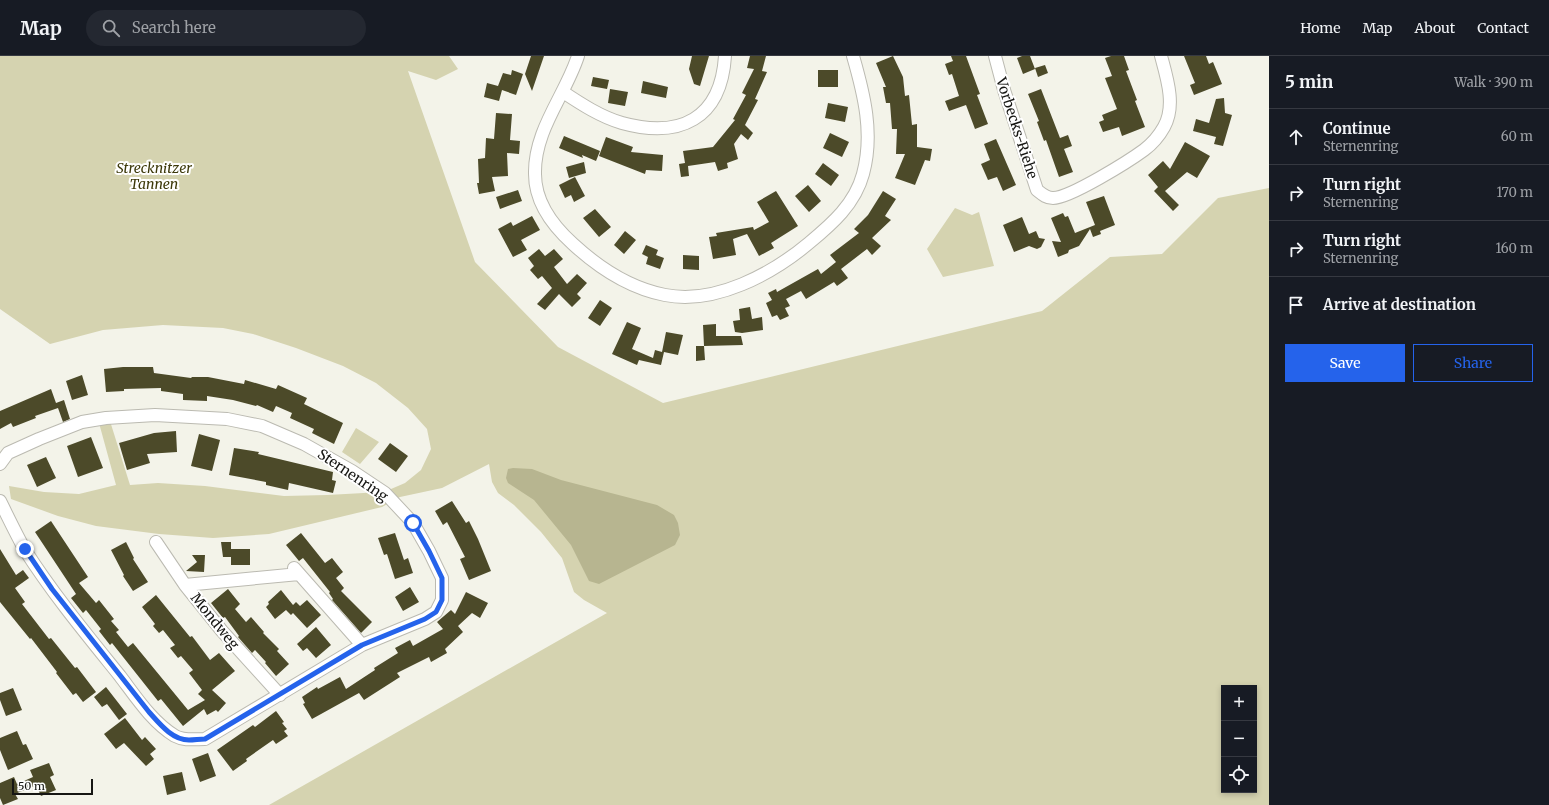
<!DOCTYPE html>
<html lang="en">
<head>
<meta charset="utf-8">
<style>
	:root { --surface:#171b24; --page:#242831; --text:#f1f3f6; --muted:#9ea1a6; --line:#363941; --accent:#2563eb }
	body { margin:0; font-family:Merriweather,serif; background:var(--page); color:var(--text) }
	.controls { position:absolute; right:12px; bottom:12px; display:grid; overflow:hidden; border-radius:0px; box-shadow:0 2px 6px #0003 }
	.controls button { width:36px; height:36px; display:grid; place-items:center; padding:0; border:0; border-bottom:1px solid var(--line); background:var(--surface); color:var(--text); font:20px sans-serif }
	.scale { position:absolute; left:12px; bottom:10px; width:81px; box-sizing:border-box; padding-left:4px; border:2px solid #161613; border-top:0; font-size:11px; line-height:14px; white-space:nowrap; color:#161613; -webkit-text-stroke:3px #fff; paint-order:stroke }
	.stop { position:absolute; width:12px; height:12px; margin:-9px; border:3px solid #2563eb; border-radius:50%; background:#fff }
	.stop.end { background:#2563eb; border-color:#fff; box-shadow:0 1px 4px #0008 }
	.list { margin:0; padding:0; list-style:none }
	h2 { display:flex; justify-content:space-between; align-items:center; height:52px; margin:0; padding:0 16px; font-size:17px }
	h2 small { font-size:13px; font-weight:400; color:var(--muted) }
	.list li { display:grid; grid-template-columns:26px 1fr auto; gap:12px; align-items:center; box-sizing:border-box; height:56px; padding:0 16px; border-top:1px solid var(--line) }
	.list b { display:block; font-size:15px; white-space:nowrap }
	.list p { margin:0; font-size:13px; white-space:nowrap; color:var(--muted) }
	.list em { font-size:13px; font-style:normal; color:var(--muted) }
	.actions { display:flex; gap:8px; padding:12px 16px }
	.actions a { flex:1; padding:9px 0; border:1px solid var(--accent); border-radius:0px; text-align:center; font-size:14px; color:var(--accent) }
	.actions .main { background:var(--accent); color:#fff }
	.icon { flex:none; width:22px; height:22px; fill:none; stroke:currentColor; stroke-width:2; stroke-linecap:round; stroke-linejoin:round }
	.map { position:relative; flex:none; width:1269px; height:749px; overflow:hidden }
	header { display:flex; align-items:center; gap:24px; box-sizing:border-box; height:56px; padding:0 20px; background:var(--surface); border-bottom:1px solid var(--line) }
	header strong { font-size:19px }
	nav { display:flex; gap:22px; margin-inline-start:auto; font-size:14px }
	.search { width:280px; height:36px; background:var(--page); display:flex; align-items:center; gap:10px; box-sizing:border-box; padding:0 14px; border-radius:22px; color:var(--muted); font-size:15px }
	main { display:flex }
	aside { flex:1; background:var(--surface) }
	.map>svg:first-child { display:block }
	.green { fill:#d5d3b0; fill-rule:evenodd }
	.water { fill:#b7b590 }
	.building { fill:#4c4a29 }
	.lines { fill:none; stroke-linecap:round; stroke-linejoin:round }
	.minor-casing { stroke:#bbbab1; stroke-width:14 }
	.minor { stroke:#fff; stroke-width:12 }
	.route { stroke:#2563eb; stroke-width:5 }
	.labels { text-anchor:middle; stroke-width:4; stroke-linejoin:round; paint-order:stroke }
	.street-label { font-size:14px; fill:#161613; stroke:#fff }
	.park-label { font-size:14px; font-style:italic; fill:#3d390a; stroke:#fff }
</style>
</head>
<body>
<header>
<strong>Map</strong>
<div class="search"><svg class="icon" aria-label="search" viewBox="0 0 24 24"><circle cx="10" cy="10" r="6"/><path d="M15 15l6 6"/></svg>Search here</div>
<nav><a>Home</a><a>Map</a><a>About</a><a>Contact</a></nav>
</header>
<main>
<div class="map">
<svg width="1269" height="749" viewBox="0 0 1269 749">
	<rect width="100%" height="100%" fill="#f3f3e9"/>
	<path class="green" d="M0 0H449L458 13 436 24 408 15 475 206 558 291 663 347 1042 255 1110 201 1162 198 1218 142 1269 132V749H269L607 557 584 544 574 536 562 502 541 476 514 449 498 437 492 426 489 408 442 432 400 441 382 451 269 478 213 482 159 478 96 470 58 460 11 443 9 430 44 436 79 438 116 429 99 367 110 365 130 429 158 427 205 430 284 440 327 439 364 437 391 433 405 427 421 414 431 393 427 373 408 352 376 327 343 310 296 292 253 278 223 272 163 269 103 274 50 288 0 253ZM1224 632H1254V734H1224Z
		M955 152 972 159 979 156 994 210 943 221 927 193Z
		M356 372 379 386 360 408 342 396Z"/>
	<path class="water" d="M513 412 532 413 561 424 657 449 674 459 678 467 680 479 675 489 599 528 589 525 571 489 534 444 508 427 506 422 508 413Z"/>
	<path class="building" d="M531 0H544L532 35 525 18Z
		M692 0H709L700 30 694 28 689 13Z
		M750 0H766L762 15 767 16 755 43 758 44 745 69 753 77 748 84 741 78 734 88 738 103 727 107 728 112 718 115 715 106 688 110 689 120 681 121 679 108 685 107 683 95 713 91 735 64 733 63 746 39 742 37 754 13 747 12Z
		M893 0 903 21 905 40 909 39 912 69 917 68V91L932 93 930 105 925 104 915 129 895 122 905 98H896L897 73H892L890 47H886L883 31H886L876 7Z
		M951 0H966L980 38 977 39 988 68 975 73 966 49 949 55 945 45 959 40 952 18 949 19 945 8 953 5Z
		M1022 0H1030L1035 13 1023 18 1017 2Z
		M1111 0H1124L1129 14 1126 15 1137 44 1135 45 1145 71 1122 80 1119 71 1103 76 1099 66 1104 64 1102 59 1117 53 1105 22 1112 20 1105 2Z
		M1184 0H1206L1209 8 1213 6 1222 28 1194 39 1190 29 1195 27Z
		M1045 9 1048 17 1038 21 1035 12Z
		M512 14 523 18 516 39 502 34 499 45 484 41 487 27 498 30 503 17 511 19Z
		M818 14H838V31H818Z
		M593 21 609 24 607 33 591 30Z
		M643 25 668 31 666 42 641 37Z
		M610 33 628 36 625 50 608 47Z
		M1041 33 1060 82 1068 79 1072 90 1064 93 1073 116 1059 121 1046 84 1044 85 1037 66 1039 65 1028 38Z
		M1224 42 1225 57 1232 59 1223 90 1214 88 1216 81 1193 75 1196 63 1209 67 1216 43Z
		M828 47 848 51 845 66 825 62Z
		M496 57 512 58 510 84 520 85 519 98 507 97 508 120 492 121 495 135 479 138 477 127H479L478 103 485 102 486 82 494 83Z
		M830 77 849 86 842 101 823 92Z
		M564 80 600 95 596 105 582 99 583 102 559 92Z
		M606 81 633 91 631 96 663 99 662 115 646 114 645 118 599 100Z
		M996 83 1016 129 1003 135 997 121 988 124 981 108 990 104 984 88Z
		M1185 86 1210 100 1197 122 1187 116 1165 135 1179 149 1173 155 1154 135 1158 131 1148 119 1163 105 1170 113Z
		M584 106 586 117 569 122 566 111Z
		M823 107 839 119 831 130 815 118Z
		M575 121 585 140 574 146 571 139 565 142 559 129Z
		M808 129 821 145 809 156 795 140Z
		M518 134 522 145 500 153 496 141Z
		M776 135 798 170 771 187 774 192 759 200 747 178 733 183 736 199 713 203 709 181 717 180 716 177 753 171 754 174 769 166 757 146Z
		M883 135 896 143 885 160 891 164 872 182 881 190 872 199 867 193 841 213 848 222 837 230 834 226 806 243 801 235 786 243 790 250 785 252 789 260 780 264 777 259 772 261 766 247 772 244 768 237 776 233 777 236 818 213 821 218 836 206 830 199 859 177 854 173 868 159Z
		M1104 140 1115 169 1100 175 1101 178 1093 181 1090 173 1079 190 1069 194 1068 197 1058 201 1052 185 1061 186 1051 162 1063 157 1065 161 1068 160 1075 177 1095 169 1086 146Z
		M595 153 611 171 599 181 583 162Z
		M532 160 540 174 521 184 527 194 513 201 498 173 511 166 513 170Z
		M1022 161 1029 178 1036 175 1039 182 1045 183 1041 191 1037 193 1029 190 1014 196 1003 169Z
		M625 175 636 184 624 198 614 189Z
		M646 189 658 194 656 199 664 202 660 213 646 208 648 201 642 198Z
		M539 193 545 200 554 193 563 203 554 211 567 228 577 218 587 227 577 238 581 242 572 251 559 238 545 254 537 248 552 232 542 220 538 223 530 214 534 210 528 202Z
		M683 199 699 200V214L683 213Z
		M600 244 612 252 600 270 588 262Z
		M750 251 752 263 762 261 763 274 742 277 735 276 733 265 740 264 739 253Z
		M627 266 641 272 632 293 653 302 655 294 662 296 666 276 683 279 678 299 664 296 661 309 639 304 637 309 612 298Z
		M716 268V280H741L743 289 704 290 705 304 696 305V290H704L703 269Z
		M123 311H153L154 317 191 322 192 321H208L244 328 245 324 276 333 278 329 307 342 304 348 343 367 334 388 312 377 314 373 290 362 292 357 276 350 273 356 257 349 256 350 233 344 207 340V345L183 344V338L161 335V332L124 333V335L106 336 104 313Z
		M82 319 88 339 72 344 66 325Z
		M51 333 56 347 64 344 70 363 63 366 58 352 35 360 36 362 13 371 11 367 0 373V355Z
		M176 375 177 396 147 398 150 407 127 414 119 387 154 377Z
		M199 378 220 384 212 415 191 410Z
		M91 381 103 412 78 421 67 390Z
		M390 387 408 400 396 416 378 403Z
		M234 392 259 396 258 398 333 416 332 424 336 425 333 437 289 427 288 434 266 429V426L229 419Z
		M46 401 56 422 37 431 27 409Z
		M452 445 466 467 469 465 478 483 491 515 469 524 460 503 465 501 447 466 443 469 435 455Z
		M51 465 88 521 79 527 96 547 99 544 114 563 111 565 119 574 116 576 128 591 133 587 188 654 205 644 198 638 202 634 189 617 193 614 181 600 178 602 170 592 175 589 163 574 159 577 153 570 155 568 142 551 156 539 190 581 192 580 210 604 219 597 235 615 212 634 226 647 218 656 216 654 207 659 204 653 183 670 161 643 158 645 112 587 110 589 99 575 101 573 86 554 83 557 71 542 76 538 35 476Z
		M301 477 325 507 332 502 343 516 336 522 344 532 341 535 372 566 361 577 332 544 333 543 329 537 330 536 303 502 299 505 286 489Z
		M395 477 404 504 408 502 413 517 395 523 387 498 384 499 378 482Z
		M126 486 134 502 133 503 148 526 133 535 123 520 124 519 111 494Z
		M221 486H231V493H250V509H231V501H223Z
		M0 493 16 519 23 514 29 522 15 532 25 546 22 548 49 583 51 582 75 612 77 611 96 636 83 646 76 637 73 639 56 617 57 616 31 582 30 583 0 546Z
		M192 499H205L204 516 186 515 197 506Z
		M410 531 419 546 403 555 395 541Z
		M228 533 240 548 235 553 246 566 251 561 264 576 263 577 279 593 277 595 289 608 276 620 265 607 266 606 255 594 252 597 238 581 239 580 225 561 223 562 211 547Z
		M281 534 293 549 296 546 300 550 307 544 321 559 307 572 293 557 291 559 286 554 275 563 266 551 269 548 268 546Z
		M466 536 488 547 480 562 472 557 458 570 463 576 445 593 447 597 431 606 429 601 397 617 400 621 364 644 359 637 312 663 303 648 305 647 302 641 317 631 318 633 340 621 346 633 375 614 374 612 398 597 395 592 410 584 413 590 443 573 437 566 451 554 455 558Z
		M316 571 331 589 316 602 307 592 303 595 297 588Z
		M106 631 127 658 119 664 107 648 102 651 94 641Z
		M13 632 22 654 6 660 0 644V637Z
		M276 655 284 666 282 667 287 673 284 675 288 680 276 688 273 684 246 703 247 705 233 715 217 694 253 669 255 671Z
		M125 662 142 684 145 681 156 693 150 698 154 703 146 710 124 687 116 693 104 678Z
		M17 675 23 689 26 688 33 703 8 714 0 694V682Z
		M208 697 216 720 200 726 192 703Z
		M49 707 54 719 50 721 56 734 41 740 36 729 15 738 18 743 3 749 0 742V727L14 721 17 728 33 721 30 714Z
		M182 716 186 734 167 739 163 720Z"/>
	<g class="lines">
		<defs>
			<path id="minor" d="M578 0C565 40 534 74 535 118 535 146 553 170 573 188 599 212 629 232 665 239 715 249 772 218 809 187 832 168 855 148 863 118 874 78 864 38 853 0
				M995 0 1004 34 1037 134C1042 138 1046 142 1053 142 1070 142 1129 105 1144 94 1152 88 1159 80 1164 71 1176 50 1167 22 1161 0
				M563 36C581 48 601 61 622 67 680 83 721 63 725 0
				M0 408 8 397 39 383 82 366 106 362 155 359 227 363 262 370 304 388 352 415 385 437 413 467 429 495 442 522V544L436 556 425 563 362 589 205 683C195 683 184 685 175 680 152 666 136 641 120 620 87 579 53 538 25 494 16 478 8 461 0 445
				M156 486 185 529 222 575 280 639
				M294 512 362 589
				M185 529 299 518"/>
		</defs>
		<use href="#minor" class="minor-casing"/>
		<use href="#minor" class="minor"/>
	</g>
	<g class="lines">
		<path class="route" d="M25 493 52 533 149 656C159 667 172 684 189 684 194 684 200 683 205 683L362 589 425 563 436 556 442 544V522L429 495 413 467"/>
	</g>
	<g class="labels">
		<g class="street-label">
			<text transform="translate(1017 72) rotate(72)" y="5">Vorbecks-Riehe</text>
			<text transform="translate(353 419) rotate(34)" y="5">Sternenring</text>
			<text transform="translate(215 565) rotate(51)" y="5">Mondweg</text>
		</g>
		<g class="park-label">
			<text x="154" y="117">Strecknitzer<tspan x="154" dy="16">Tannen</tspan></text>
		</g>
	</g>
</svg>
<div class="controls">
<button>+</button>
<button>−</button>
<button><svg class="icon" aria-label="locate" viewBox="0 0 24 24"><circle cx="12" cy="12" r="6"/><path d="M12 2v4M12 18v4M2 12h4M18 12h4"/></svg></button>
</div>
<div class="scale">50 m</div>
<div class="stop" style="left:413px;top:467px"></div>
<div class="stop end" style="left:25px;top:493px"></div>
</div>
<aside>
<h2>5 min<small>Walk · 390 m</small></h2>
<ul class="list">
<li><svg class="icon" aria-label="ahead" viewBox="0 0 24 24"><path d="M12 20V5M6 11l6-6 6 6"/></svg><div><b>Continue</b><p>Sternenring</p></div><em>60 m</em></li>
<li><svg class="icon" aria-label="right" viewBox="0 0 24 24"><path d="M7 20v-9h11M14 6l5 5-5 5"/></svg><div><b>Turn right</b><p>Sternenring</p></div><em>170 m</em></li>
<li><svg class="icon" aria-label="right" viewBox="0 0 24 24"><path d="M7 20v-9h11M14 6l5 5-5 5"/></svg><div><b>Turn right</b><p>Sternenring</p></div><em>160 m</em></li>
<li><svg class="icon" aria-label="arrive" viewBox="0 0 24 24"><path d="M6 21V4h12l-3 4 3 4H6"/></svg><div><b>Arrive at destination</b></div></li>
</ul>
<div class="actions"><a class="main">Save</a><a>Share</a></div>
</aside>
</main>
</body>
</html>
